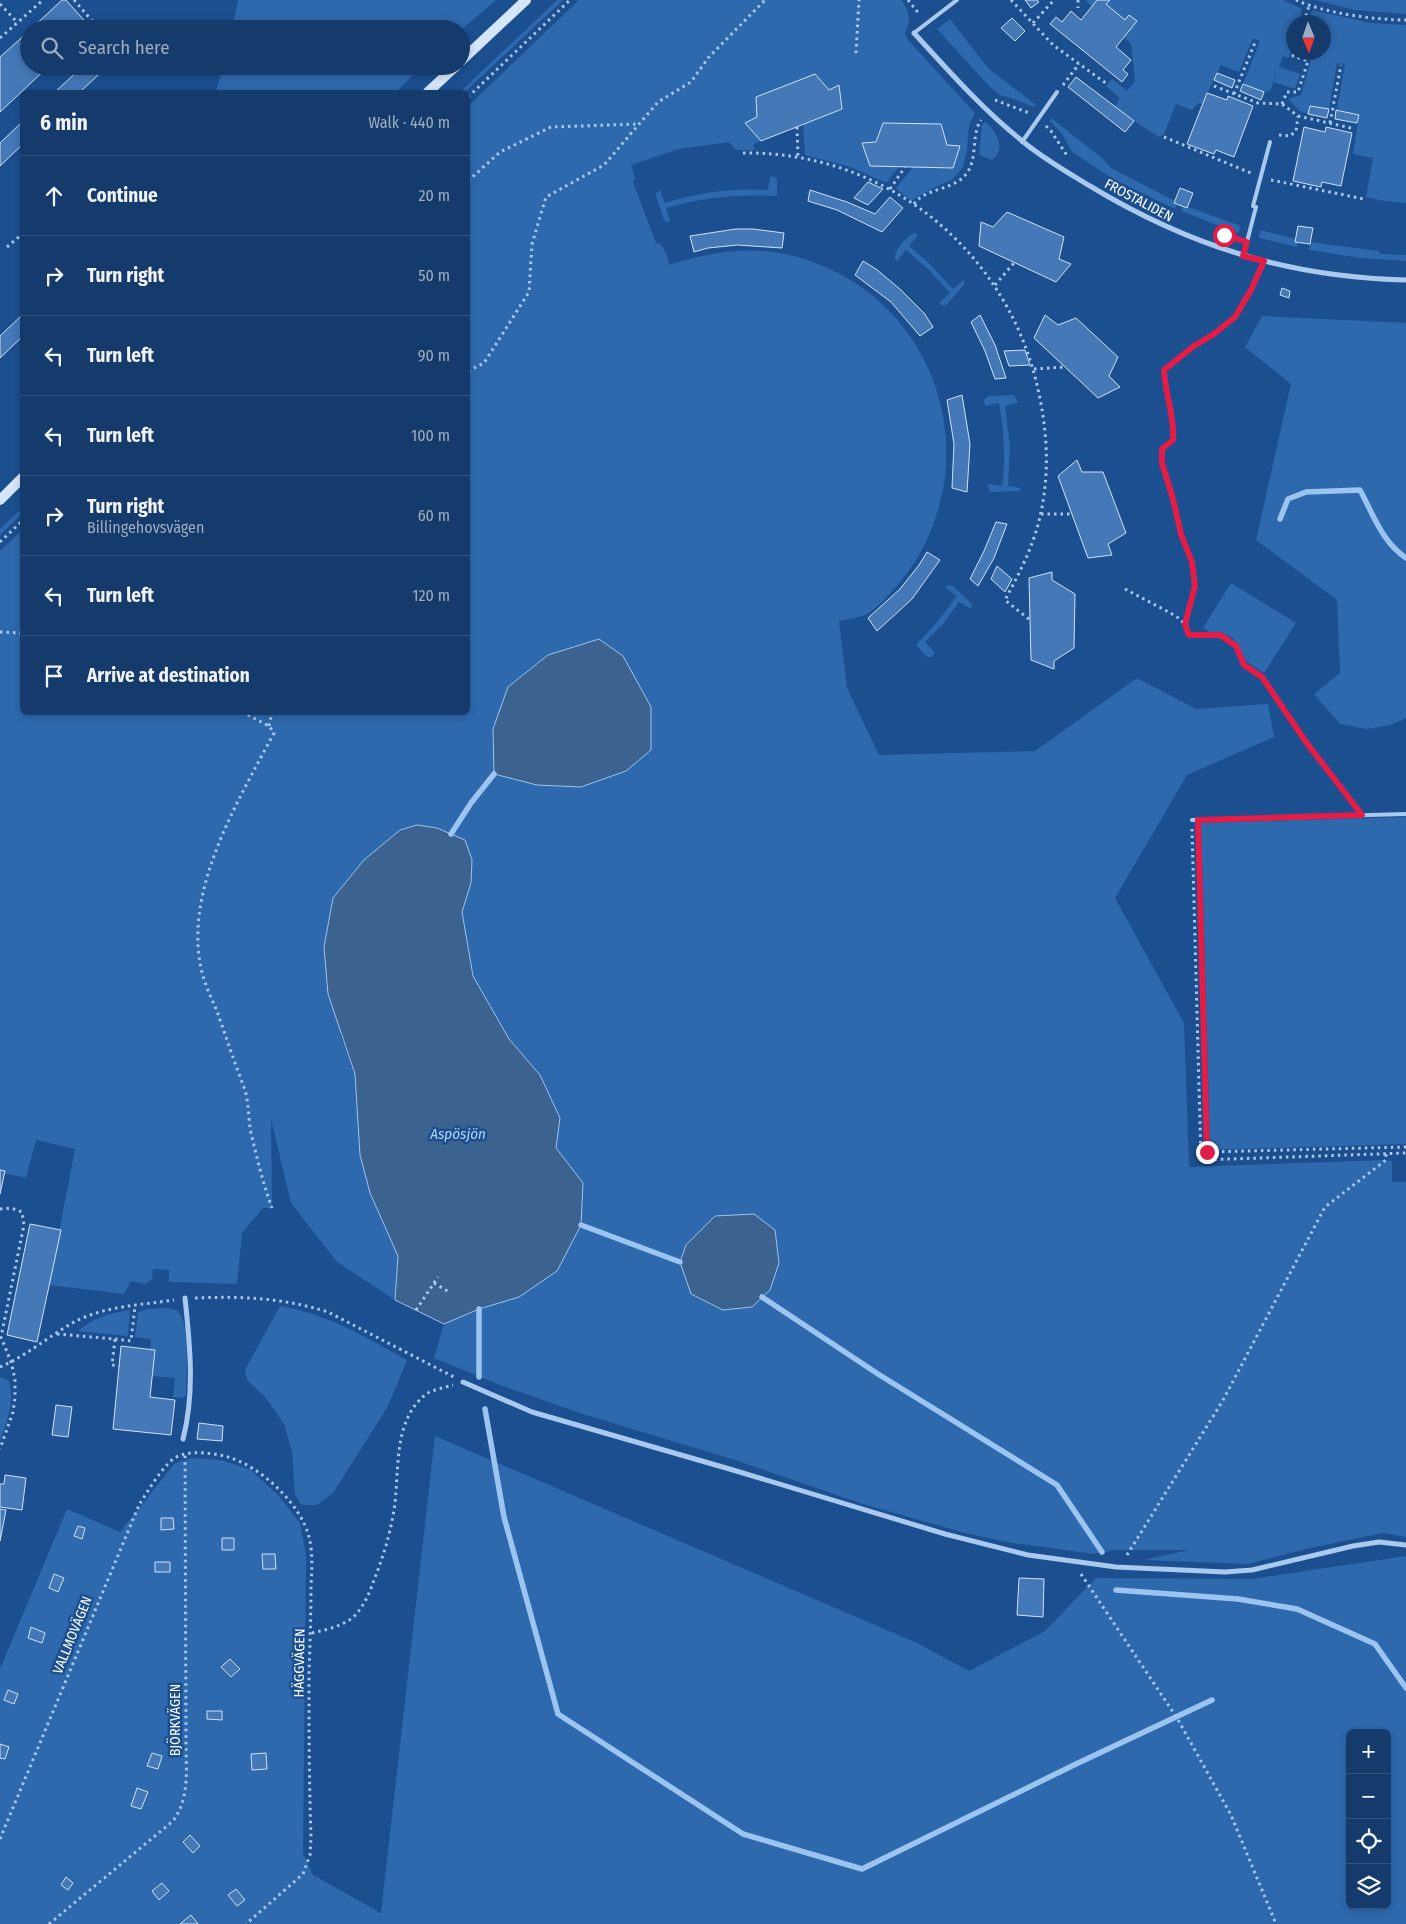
<!DOCTYPE html>
<html lang="en">
<head>
<meta charset="utf-8">
<style>
	:root { --surface:#143b6b; --page:#1d4271; --text:#f1f3f6; --muted:#9dadc1; --line:#33557e }
	body { margin:0; font-family:"Fira Sans Condensed",sans-serif; background:var(--page); color:var(--text) }
	.controls { position:absolute; right:15px; bottom:15px; display:grid; overflow:hidden; border-radius:8px; box-shadow:0 2px 8px #0003 }
	.controls button { width:45px; height:45px; display:grid; place-items:center; padding:0; border:0; border-bottom:1px solid var(--line); background:var(--surface); color:var(--text); font:25px sans-serif }
	.compass { position:absolute; left:1286px; top:15px; width:45px; height:45px; border-radius:50%; background:var(--surface); box-shadow:0 2px 8px #0003; rotate:178deg }
	.stop { position:absolute; width:15px; height:15px; margin:-11px; border:4px solid #e11d48; border-radius:50%; background:#fff }
	.stop.end { background:#e11d48; border-color:#fff; box-shadow:0 1px 5px #0008 }
	.list { margin:0; padding:0; list-style:none }
	h2 { display:flex; justify-content:space-between; align-items:center; height:65px; margin:0; padding:0 20px; font-size:21px }
	h2 small { font-size:16px; font-weight:400; color:var(--muted) }
	.list li { display:grid; grid-template-columns:32px 1fr auto; gap:15px; align-items:center; box-sizing:border-box; height:80px; padding:0 20px; border-top:1px solid var(--line) }
	.list b { display:block; font-size:19px; white-space:nowrap }
	.list p { margin:0; font-size:16px; white-space:nowrap; color:var(--muted) }
	.list em { font-size:16px; font-style:normal; color:var(--muted) }
	.icon { flex:none; width:28px; height:28px; fill:none; stroke:currentColor; stroke-width:2; stroke-linecap:round; stroke-linejoin:round }
	.map { position:relative; flex:none; width:1406px; height:1924px; overflow:hidden }
	.search { position:absolute; background:var(--surface); box-shadow:0 2px 8px #0003; left:20px; top:20px; width:450px; height:55px; display:flex; align-items:center; gap:12px; box-sizing:border-box; padding:0 18px; border-radius:28px; color:var(--muted); font-size:19px }
	.panel { position:absolute; background:var(--surface); box-shadow:0 2px 8px #0003; left:20px; top:90px; width:450px; height:625px; border-radius:8px }
	.map>svg:first-child { display:block }
	.green { fill:#2e69ad; fill-rule:evenodd }
	.water { fill:#3c6290; stroke:#9cc4f0 }
	.lines { fill:none; stroke-linecap:round; stroke-linejoin:round }
	.stream { stroke:#9cc4f0; stroke-width:5.5 }
	.building { fill:#4478b7; stroke:#cfe3fa }
	.path { stroke:#a9c9ee; stroke-width:3; stroke-dasharray:2.5 4; stroke-linecap:butt }
	.lane { stroke:#a9c9ee; stroke-width:4 }
	.street { stroke:#a9c9ee; stroke-width:5 }
	.secondary { stroke:#d6e6fa; stroke-width:10 }
	.route { stroke:#e11d48; stroke-width:6 }
	.labels { text-anchor:middle; stroke-width:5; stroke-linejoin:round; paint-order:stroke }
	.street-label { font-size:14px; fill:#fff; stroke:#1b4f8f }
	.water-label { font-size:15px; font-style:italic; fill:#b5d3f5; stroke:#1b4f8f }
</style>
</head>
<body>
<div class="map">
<svg width="1406" height="1924" viewBox="0 0 1406 1924">
	<rect width="100%" height="100%" fill="#1b4f8f"/>
	<path class="green" d="M238 0H496L461 30V29H232Z
		M557 0H563L465 92H460Z
		M579 0H901C909 11 912 20 905 33L908 40 975 113 969 125 967 150 963 167 953 179 931 189 911 201 896 188 913 167 953 168 960 146 947 145 941 124 883 123 876 142 863 143 870 166 899 167 886 183 851 167 805 155 803 124 842 109 839 86 829 90 815 74 756 97 757 117 745 123 761 141 754 144V150H736L729 142 679 149 631 165 635 178 633 182 656 243 661 244 668 258 669 265C706 253 745 246 785 254 923 284 988 435 918 557 908 573 882 607 865 615 857 618 847 619 839 621L847 688 879 755 1035 751 1137 678 1196 709 1268 704 1274 737 1187 775 1115 898 1184 1023 1189 1167 1386 1160 1392 1161V1182H1406V1537L1383 1533 1310 1548 1248 1564 1144 1560 1189 1550H1114L1094 1554 1006 1542 965 1533 863 1504 738 1461 583 1414 500 1385 434 1358 444 1324 479 1309 583 1183 556 1148 560 1118 540 1075 509 1039 473 976 462 912 471 883 340 1034 355 1074 358 1112 370 1193 398 1256 395 1300 337 1262 291 1203 271 1119 272 1208H263L242 1233 237 1284 169 1282V1270L153 1269 152 1279 145 1284 131 1281 124 1294 49 1285 75 1149 36 1140 26 1178 4 1173V1171L0 1170V551L22 530V712H468V106ZM779 1263 770 1290 752 1307Z
		M1085 0H1283L1302 9 1300 22H1294L1293 43 1289 58 1283 56 1279 67 1300 74 1295 89 1274 82 1278 69 1270 91 1264 92 1243 84 1260 41 1253 38 1239 72 1221 65 1202 104 1198 103 1192 110 1176 104 1164 134 1159 137 1134 121 1115 106 1120 98 1106 86 1112 79 1127 91 1135 81 1131 44Z
		M1315 0H1406V14L1355 10Z
		M1312 10 1371 23 1406 25V203L1385 201 1366 197 1373 158 1353 154 1359 115 1337 109 1345 64 1337 63 1329 109 1310 106 1308 114 1300 111 1288 99 1301 95 1311 60 1297 54V53L1324 52V22H1307Z
		M950 19 988 68 1036 105 1033 107 1017 100 1000 95 989 86 937 29Z
		M223 66H423L396 92H216Z
		M1051 118 1103 159 1111 168 1175 201 1174 203 1177 204 1175 209 1113 179 1072 152 1063 135 1050 121Z
		M985 122C996 130 1007 149 992 160L979 155 982 125Z
		M770 176 777 178V196C739 194 703 197 666 208L670 221 666 222 664 220 656 196V193L660 190 665 203C699 192 733 188 768 190Z
		M1183 207 1187 208 1188 207 1241 226 1238 233 1181 211Z
		M1260 230 1296 239 1298 242 1297 247 1259 238Z
		M915 233 918 235 909 246 930 264 953 289 964 280V285L946 305 943 306 939 303 950 293 929 270 906 250 897 261 895 259C894 250 907 236 915 233Z
		M1310 242 1379 251 1380 254 1406 255V261L1360 258 1309 250Z
		M1262 316 1406 323V718L1391 725 1366 729 1340 724 1314 694 1340 673 1337 600 1256 540 1291 384 1245 347Z
		M1014 395 1018 403 1005 406 1010 446 1008 486 1021 488 1020 491 991 492 989 490 988 484 1002 486C1006 458 1004 431 999 403L985 406 984 400 988 396Z
		M22 508V514L0 535V529Z
		M1231 583 1296 623 1264 673 1247 662 1233 638 1219 632H1210L1203 628Z
		M948 585 953 586 971 603 972 606 971 609 959 602 943 624 925 642 935 653 932 657H927L916 645 938 621 957 596 945 588Z
		M1406 817V1144L1210 1150 1201 823Z
		M280 1306C327 1314 366 1337 407 1360L387 1408 333 1493 317 1505H304L300 1503 295 1494 292 1452 284 1424 266 1398 248 1381 245 1374 246 1368Z
		M168 1308C174 1309 178 1310 181 1316 190 1332 186 1377 186 1396L182 1398 173 1397 175 1378 152 1376 155 1350 150 1349 151 1339 135 1337 138 1312 147 1309Z
		M130 1310 128 1336 78 1331C91 1319 113 1312 130 1310Z
		M2 1377 9 1381C15 1402 7 1421 0 1441V1378Z
		M435 1436 917 1643 969 1671 1045 1631 1096 1578 1252 1579 1406 1556V1924H0V1669L67 1509 120 1532 175 1463 192 1458 221 1460 251 1470 278 1495 300 1523 306 1555 303 1853 313 1875 381 1913ZM1350 1733H1387V1905H1350Z"/>
	<path class="water" d="M599 639 623 656 651 707V750L626 771 581 787 537 785 494 774 493 729 508 687 548 655Z
		M417 825 437 828 465 840 472 860 471 883 462 912 473 976 509 1039 540 1075 560 1118 556 1148 583 1183 581 1225 557 1271 519 1297 479 1309 444 1324 395 1300 398 1256 370 1193 360 1155 355 1074 328 994 324 947 333 898 364 860 400 830Z
		M754 1214 775 1230 779 1263 770 1290 752 1307 723 1310 691 1294 680 1262 686 1245 715 1216Z"/>
	<g class="lines">
		<path class="stream" d="M1280 519 1288 499 1306 492 1360 490C1373 514 1382 542 1406 558
			M451 834 471 803 494 774
			M581 1225 680 1262
			M762 1297 878 1374 1057 1485 1102 1552
			M479 1377V1309
			M485 1409 504 1517 558 1714 743 1834 862 1869 1076 1764 1212 1700
			M1116 1590 1238 1599 1297 1609 1375 1644 1406 1688"/>
	</g>
	<path class="building" d="M62 0H66L91 28 31 29Z
		M1025 0H1037L1039 2 1031 8Z
		M1097 0H1110L1106 4 1125 20 1129 15 1137 21 1116 47 1131 60 1123 70 1128 74 1122 82 1050 24 1056 17 1062 22 1071 11 1081 20Z
		M1012 18 1025 31 1015 41 1001 28Z
		M29 31V66H49L0 112V57Z
		M83 66H108L80 92H55Z
		M1217 73 1235 80 1232 88 1214 80Z
		M815 74 829 90 839 85 842 109 761 141 745 123 757 117 756 97Z
		M1076 77 1134 121 1125 132 1068 87Z
		M1243 84 1264 92 1261 100 1240 91Z
		M1207 93 1227 100 1228 96 1253 106 1234 157 1216 150 1214 154 1187 144Z
		M1310 106 1329 109 1327 118 1308 114Z
		M1336 110 1359 115 1357 123 1335 119Z
		M22 122V145L0 166V143Z
		M883 123 941 124 947 145 960 146 953 168 870 166 862 143 876 142Z
		M1304 127 1325 132 1326 127 1352 133 1341 186 1322 182 1321 187 1293 181Z
		M868 182 883 189 868 205 854 198Z
		M1180 188 1193 193 1187 208 1174 203Z
		M810 190 847 202 875 214 890 197 903 208 882 232 837 210 808 201Z
		M1007 212 1064 237 1059 259 1071 264 1056 282 979 246 981 222 993 227Z
		M1298 226 1313 228 1310 244 1295 242Z
		M736 229H753L784 233 782 248 737 245 708 248 694 252 690 236Z
		M863 261 876 269 901 290 924 313 933 327 920 336 891 302 855 275Z
		M1282 288 1290 291 1289 298 1280 295Z
		M22 315V337L0 358V336Z
		M980 315 995 345 1006 378 995 379 985 351 971 322Z
		M1045 315 1058 325 1076 318 1118 357 1109 376 1120 387 1098 398 1065 367 1034 338Z
		M1025 350 1030 365 1009 366 1004 351Z
		M962 395 970 444 967 492 952 488 954 444 947 400Z
		M1077 460 1082 472H1103L1126 533 1108 544 1112 555 1088 558 1058 476Z
		M996 522 1007 524 994 558 978 586 970 579 984 551Z
		M927 552 940 560 912 599 877 631 868 618 900 589 919 565Z
		M997 566 1012 579 1005 592 991 579Z
		M1052 572V580L1075 594 1074 648 1054 661V669L1031 660 1029 578Z
		M0 1170 5 1171 0 1194Z
		M30 1224 61 1230 37 1342 7 1335Z
		M121 1346 155 1350 150 1397 175 1400 171 1435 113 1429Z
		M56 1405 72 1407 68 1437 52 1435Z
		M199 1423 223 1426 222 1441 197 1439Z
		M5 1475 26 1478 22 1510 0 1507V1484H4Z
		M0 1509 6 1510 0 1541Z
		M161 1518H173L174 1529 161 1530Z
		M78 1526 85 1528 82 1539 74 1536Z
		M222 1538H234V1550H222Z
		M262 1554H275L276 1569H263Z
		M155 1562H170V1572H155Z
		M54 1574 64 1578 58 1592 49 1588Z
		M1019 1578 1044 1579 1043 1617 1017 1615Z
		M31 1627 45 1633 42 1643 28 1638Z
		M230 1659 240 1669 231 1677 221 1667Z
		M8 1690 18 1694 14 1704 4 1700Z
		M207 1711H222V1720L207 1719Z
		M0 1744 9 1747 5 1759 0 1758Z
		M152 1753 162 1756 158 1769 147 1766Z
		M266 1753 267 1769 252 1770 251 1754Z
		M137 1788 148 1792 141 1809 131 1806Z
		M190 1835 200 1846 193 1853 183 1842Z
		M66 1877 73 1883 68 1890 61 1885Z
		M162 1883 169 1891 159 1900 152 1891Z
		M236 1889 245 1900 237 1906 228 1895Z
		M191 1915 198 1924H180Z"/>
	<g class="lines">
		<path class="path" d="M74 0 99 29
			M908 0 920 15
			M1011 0 1053 45 1107 84
			M1078 0V8
			M1296 0C1324 13 1375 20 1406 20
			M0 4 17 22
			M1304 22 1309 6
			M1033 23 1054 0
			M0 38 43 0
			M856 53 859 0
			M1063 85 1079 64
			M1214 86 1258 103 1282 104 1298 116 1351 128
			M1234 94 1256 40
			M468 97 570 0
			M995 100 1029 113
			M1282 104 1287 92H1298L1308 61 1293 56 1294 52
			M1330 123 1341 65
			M1046 126 1051 131 1068 157
			M797 127 798 157
			M1279 135 1290 136 1296 131 1298 116
			M1164 137 1251 173
			M743 153C884 151 1005 248 1037 385 1047 427 1050 470 1041 512 1035 543 1020 572 1005 600L1030 620
			M1271 180 1364 199
			M468 181 500 152 551 127 639 124
			M890 189 905 167
			M914 204C926 187 954 191 967 173 978 157 971 135 981 120
			M7 247 20 236
			M1260 271 1251 290 1235 317 1214 335 1194 346 1164 370C1165 395 1175 416 1173 440L1162 449 1161 463 1173 499 1181 534 1192 562 1195 586 1185 624 1189 635H1220L1236 646 1244 665 1262 677 1306 742 1353 804
			M995 285 1014 263
			M1034 369 1065 367
			M468 371 484 363 529 292 532 244 546 197 604 165 658 102 691 82 708 58 765 0
			M1041 514H1072
			M0 542 22 521
			M1125 589 1176 616 1185 624
			M0 632 22 633
			M242 712 269 726 274 733C238 801 184 889 201 968 204 983 211 997 217 1011 226 1037 235 1064 245 1090 249 1104 248 1118 251 1133 257 1158 263 1184 272 1208
			M269 726 272 712
			M1192 829 1201 1160 1406 1153
			M1198 829 1207 1152 1406 1147
			M0 1209 11 1208 22 1212 24 1225 1 1337 11 1362 15 1379V1398L13 1412 0 1449
			M434 1283 449 1292
			M195 1298C243 1296 283 1298 328 1312L454 1377
			M416 1310 438 1277
			M57 1334 115 1339 112 1365 119 1366
			M115 1339 131 1341 135 1306
			M0 1367C28 1355 50 1335 76 1321 106 1306 141 1305 174 1300
			M1127 1555 1222 1402 1325 1207 1386 1160V1154
			M1081 1574 1177 1718 1231 1815 1276 1924
			M312 1633C325 1630 339 1627 351 1619 363 1609 369 1594 374 1580 383 1558 390 1534 394 1510 400 1472 392 1422 425 1395 432 1389 445 1388 453 1385
			M0 1839 139 1505C148 1491 160 1470 173 1459 187 1449 213 1453 228 1457 260 1466 301 1504 309 1537 313 1553 312 1569 311 1586 311 1615 310 1644 309 1673 309 1727 309 1782 311 1836L310 1855 303 1874 246 1924
			M49 1924 173 1821C190 1798 186 1769 186 1742L185 1453"/>
		<path class="lane" d="M914 33 957 0
			M1022 142 1057 92
			M1253 206 1270 142
			M1243 257 1256 207
			M1192 820 1406 814"/>
		<path class="street" d="M914 33C948 70 981 108 1021 140 1042 158 1067 172 1090 186 1191 247 1289 277 1406 280
			M463 1382 532 1412 733 1470 945 1534 1028 1555 1116 1567 1225 1572 1252 1570 1353 1546 1379 1542 1406 1545
			M183 1439C195 1393 190 1345 185 1298"/>
		<path class="secondary" d="M461 61 526 0
			M428 92 456 66
			M0 500 22 478"/>
	</g>
	<g class="lines">
		<path class="route" d="M1207 1152 1198 820 1362 815 1306 742 1262 677 1244 665 1236 646 1220 635H1189L1185 624 1195 586 1192 562 1181 534 1173 499 1162 463V449L1173 440C1175 416 1165 395 1164 370L1194 346 1214 334 1235 317 1251 290 1264 261 1243 256 1247 242 1224 235"/>
	</g>
	<g class="labels">
		<g class="street-label">
			<text transform="translate(1139 200) rotate(28)" y="5">FROSTALIDEN</text>
			<text transform="translate(72 1635) rotate(-68)" y="5">VALLMOVÄGEN</text>
			<text transform="translate(299 1663) rotate(-89)" y="5">HÄGGVÄGEN</text>
			<text transform="translate(175 1720) rotate(-90)" y="5">BJÖRKVÄGEN</text>
		</g>
		<g class="water-label">
			<text x="458" y="1139">Aspösjön</text>
		</g>
	</g>
</svg>
<div class="controls">
<button>+</button>
<button>−</button>
<button><svg class="icon" aria-label="locate" viewBox="0 0 24 24"><circle cx="12" cy="12" r="6"/><path d="M12 2v4M12 18v4M2 12h4M18 12h4"/></svg></button>
<button><svg class="icon" aria-label="layers" viewBox="0 0 24 24"><path d="M12 4l9 5-9 5-9-5zM3 14l9 5 9-5"/></svg></button>
</div>
<svg class="compass" viewBox="-18 -18 36 36"><path d="M0-13l5 13h-10z" fill="#e53935"/><path d="M0 13l5-13h-10z" fill="#9dadc1"/></svg>
<div class="stop" style="left:1224px;top:235px"></div>
<div class="stop end" style="left:1207px;top:1152px"></div>
<div class="search"><svg class="icon" aria-label="search" viewBox="0 0 24 24"><circle cx="10" cy="10" r="6"/><path d="M15 15l6 6"/></svg>Search here</div>
<section class="panel">
<h2>6 min<small>Walk · 440 m</small></h2>
<ul class="list">
<li><svg class="icon" aria-label="ahead" viewBox="0 0 24 24"><path d="M12 20V5M6 11l6-6 6 6"/></svg><div><b>Continue</b></div><em>20 m</em></li>
<li><svg class="icon" aria-label="right" viewBox="0 0 24 24"><path d="M7 20v-9h11M14 6l5 5-5 5"/></svg><div><b>Turn right</b></div><em>50 m</em></li>
<li><svg class="icon" aria-label="left" viewBox="0 0 24 24"><path d="M17 20v-9H6M10 6l-5 5 5 5"/></svg><div><b>Turn left</b></div><em>90 m</em></li>
<li><svg class="icon" aria-label="left" viewBox="0 0 24 24"><path d="M17 20v-9H6M10 6l-5 5 5 5"/></svg><div><b>Turn left</b></div><em>100 m</em></li>
<li><svg class="icon" aria-label="right" viewBox="0 0 24 24"><path d="M7 20v-9h11M14 6l5 5-5 5"/></svg><div><b>Turn right</b><p>Billingehovsvägen</p></div><em>60 m</em></li>
<li><svg class="icon" aria-label="left" viewBox="0 0 24 24"><path d="M17 20v-9H6M10 6l-5 5 5 5"/></svg><div><b>Turn left</b></div><em>120 m</em></li>
<li><svg class="icon" aria-label="arrive" viewBox="0 0 24 24"><path d="M6 21V4h12l-3 4 3 4H6"/></svg><div><b>Arrive at destination</b></div></li>
</ul>
</section>
</div>
</body>
</html>
